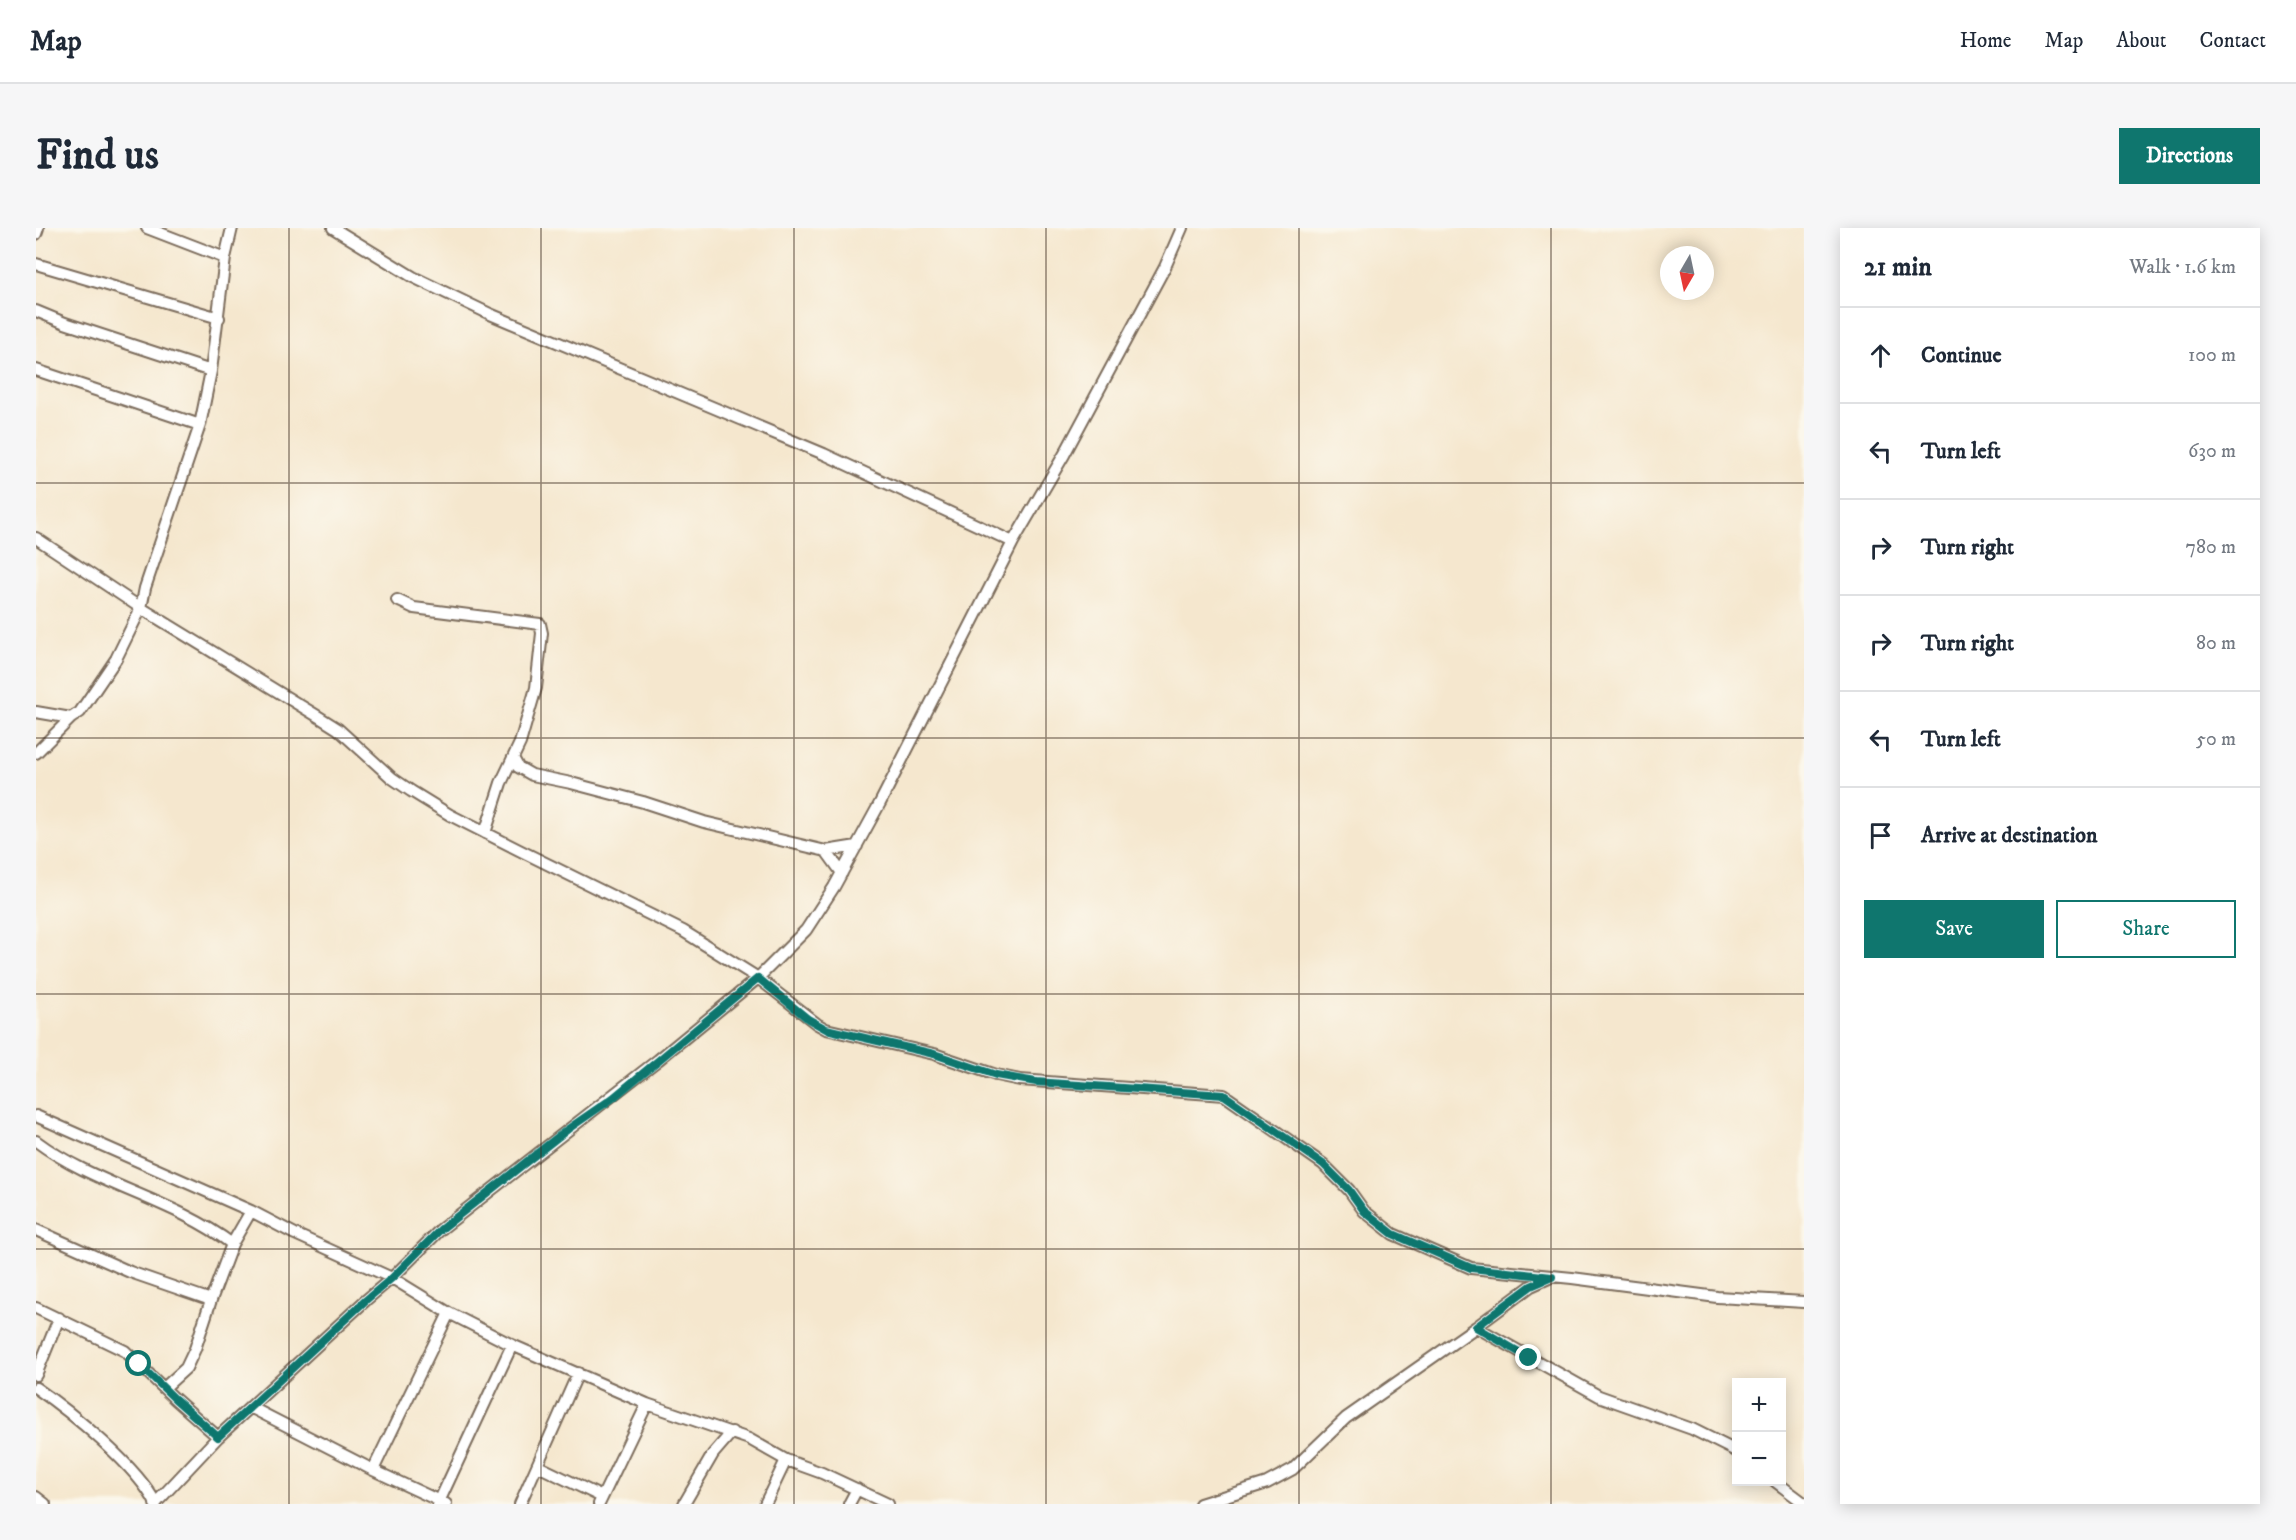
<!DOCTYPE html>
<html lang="en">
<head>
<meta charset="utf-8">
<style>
	:root { --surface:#fff; --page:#f6f6f7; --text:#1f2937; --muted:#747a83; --line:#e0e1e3; --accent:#0f766e }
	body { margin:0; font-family:"IM FELL DW Pica",serif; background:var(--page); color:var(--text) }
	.controls { position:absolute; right:18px; bottom:18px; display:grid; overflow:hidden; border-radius:0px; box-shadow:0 3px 15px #0003 }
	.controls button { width:54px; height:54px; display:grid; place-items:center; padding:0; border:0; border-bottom:2px solid var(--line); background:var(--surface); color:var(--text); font:30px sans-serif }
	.compass { position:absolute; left:1624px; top:18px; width:54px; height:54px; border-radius:50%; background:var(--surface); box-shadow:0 3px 15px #0003; rotate:189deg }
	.stop { position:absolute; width:18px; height:18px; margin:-14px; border:4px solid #0f766e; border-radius:50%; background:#fff }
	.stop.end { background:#0f766e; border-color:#fff; box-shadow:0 2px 6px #0008 }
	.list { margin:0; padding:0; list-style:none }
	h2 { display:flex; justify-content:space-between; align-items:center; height:78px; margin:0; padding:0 24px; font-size:26px }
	h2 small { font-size:20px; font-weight:400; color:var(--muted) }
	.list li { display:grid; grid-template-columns:39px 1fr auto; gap:18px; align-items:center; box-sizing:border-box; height:96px; padding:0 24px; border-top:2px solid var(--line) }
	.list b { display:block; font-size:22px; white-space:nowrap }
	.list em { font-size:20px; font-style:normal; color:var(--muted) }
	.actions { display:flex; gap:12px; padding:18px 24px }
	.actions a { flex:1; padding:14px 0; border:2px solid var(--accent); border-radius:0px; text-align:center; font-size:21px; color:var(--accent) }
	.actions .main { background:var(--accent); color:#fff }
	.icon { flex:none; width:33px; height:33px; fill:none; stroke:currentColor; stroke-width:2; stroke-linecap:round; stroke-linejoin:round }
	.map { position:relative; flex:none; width:1768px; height:1276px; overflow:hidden; border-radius:0px }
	header { display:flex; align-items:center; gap:36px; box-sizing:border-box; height:84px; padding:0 30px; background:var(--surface); border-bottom:2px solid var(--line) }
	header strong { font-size:28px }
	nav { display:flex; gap:33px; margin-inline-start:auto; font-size:21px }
	.intro { display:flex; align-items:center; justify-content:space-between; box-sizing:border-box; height:144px; padding:0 36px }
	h1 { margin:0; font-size:42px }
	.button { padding:15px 27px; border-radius:0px; background:var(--accent); color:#fff; font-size:21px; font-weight:700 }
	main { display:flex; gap:36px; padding:0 36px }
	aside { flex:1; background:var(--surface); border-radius:0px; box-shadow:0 3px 15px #0003 }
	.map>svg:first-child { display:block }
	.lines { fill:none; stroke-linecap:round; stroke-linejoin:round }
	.minor-casing { stroke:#7c6c5c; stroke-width:14 }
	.minor { stroke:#fff; stroke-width:10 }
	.route { stroke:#0f766e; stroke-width:8 }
	.grid { fill:none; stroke:#3b2a1e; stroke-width:1.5; stroke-opacity:0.55 }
</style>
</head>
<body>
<header>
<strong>Map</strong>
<nav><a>Home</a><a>Map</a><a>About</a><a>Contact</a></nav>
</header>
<div class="intro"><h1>Find us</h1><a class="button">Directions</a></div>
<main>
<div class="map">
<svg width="1768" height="1276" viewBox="0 0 1768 1276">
	<rect width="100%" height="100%" fill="#fbf7ec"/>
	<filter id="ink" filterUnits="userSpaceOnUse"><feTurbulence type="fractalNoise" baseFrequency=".0167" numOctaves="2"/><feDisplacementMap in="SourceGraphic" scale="12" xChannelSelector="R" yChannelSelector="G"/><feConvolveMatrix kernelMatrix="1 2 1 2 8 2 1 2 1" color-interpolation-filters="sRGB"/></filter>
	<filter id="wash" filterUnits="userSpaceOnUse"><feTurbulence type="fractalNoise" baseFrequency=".008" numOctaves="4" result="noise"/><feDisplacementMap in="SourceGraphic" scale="24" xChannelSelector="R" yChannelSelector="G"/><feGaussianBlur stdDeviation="1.35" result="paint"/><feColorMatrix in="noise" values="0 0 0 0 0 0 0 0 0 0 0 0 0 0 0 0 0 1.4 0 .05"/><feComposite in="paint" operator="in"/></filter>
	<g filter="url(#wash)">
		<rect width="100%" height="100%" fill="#f5e7ce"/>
	</g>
	<g filter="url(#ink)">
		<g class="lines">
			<defs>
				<path id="minor" d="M111 0 189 30
					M297 0 377 49 454 86 788 226 977 314
					M0 6 2 0
					M0 36 183 90
					M0 83 29 95 175 143
					M0 142 164 197
					M0 310 105 380 283 489 302 501 356 550 375 563 414 587 485 623 647 703 722 750 781 796 790 801 898 826 960 847 984 852 1188 867 1287 936 1313 962 1328 983 1357 1006 1435 1040 1536 1050 1681 1069 1768 1074
					M361 372 378 380 504 396 506 405 500 460 484 515 465 555 449 605
					M0 484 35 490
					M0 525 35 490 44 484 80 431 105 380 109 360 164 197 175 143 189 30 196 0
					M477 530 482 539 496 547 535 555 607 574 668 594 790 623 806 645
					M790 623 821 618
					M0 888 215 983 259 1006 356 1050 413 1085 476 1117 611 1176 713 1211 750 1232 786 1245 852 1276
					M0 913C60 958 137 971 196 1016
					M0 1002 94 1044 175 1072
					M0 1080 89 1123 139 1171 182 1209
					M1440 1099 1563 1168 1656 1201 1700 1223
					M0 1147 23 1090
					M0 1160C35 1184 102 1239 120 1276
					M128 1160 150 1140 159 1121 175 1072 196 1016 215 983
					M214 1179 337 1242 410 1276
					M502 1238 566 1269
					M337 1242 413 1085
					M1740 1254 1768 1275
					M0 1269 9 1276
					M119 1276 182 1209 330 1072 356 1050 404 1002 622 832 722 750 770 702 798 659 844 575 977 314 1028 227 1129 39 1146 0
					M402 1276 476 1117
					M484 1276 542 1145
					M563 1276 611 1176
					M648 1276 677 1226 696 1204
					M729 1276 750 1232
					M813 1276 821 1261
					M1164 1276 1231 1255 1257 1241 1310 1190 1440 1099 1495 1058 1513 1050"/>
			</defs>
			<use href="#minor" class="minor-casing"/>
			<use href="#minor" class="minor"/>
		</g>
	</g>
	<g class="lines" filter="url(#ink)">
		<path class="route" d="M103 1136 139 1171 182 1209 330 1072 356 1050 404 1002 532 901 577 870 722 750 772 791 790 801 898 826 960 847 1000 854 1188 867 1287 936 1313 962 1328 983 1357 1006 1435 1040 1516 1049 1495 1058 1440 1099 1493 1130"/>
	</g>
	<path class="grid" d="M253 0V1276M505 0V1276M758 0V1276M1010 0V1276M1263 0V1276M1515 0V1276M0 255H1768M0 510H1768M0 766H1768M0 1021H1768"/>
</svg>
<div class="controls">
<button>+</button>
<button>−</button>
</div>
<svg class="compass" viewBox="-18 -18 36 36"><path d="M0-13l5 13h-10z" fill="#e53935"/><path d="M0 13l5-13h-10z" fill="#747a83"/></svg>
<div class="stop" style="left:103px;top:1136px"></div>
<div class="stop end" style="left:1493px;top:1130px"></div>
</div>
<aside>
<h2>21 min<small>Walk · 1.6 km</small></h2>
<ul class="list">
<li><svg class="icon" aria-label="ahead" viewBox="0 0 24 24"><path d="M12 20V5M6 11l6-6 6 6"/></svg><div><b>Continue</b></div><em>100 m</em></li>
<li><svg class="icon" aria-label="left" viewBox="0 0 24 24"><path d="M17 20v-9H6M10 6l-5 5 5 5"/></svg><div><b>Turn left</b></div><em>630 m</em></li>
<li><svg class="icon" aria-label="right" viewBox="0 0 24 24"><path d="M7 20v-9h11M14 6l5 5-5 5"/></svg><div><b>Turn right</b></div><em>780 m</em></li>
<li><svg class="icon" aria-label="right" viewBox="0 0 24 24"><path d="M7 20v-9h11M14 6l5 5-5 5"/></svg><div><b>Turn right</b></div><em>80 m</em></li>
<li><svg class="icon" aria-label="left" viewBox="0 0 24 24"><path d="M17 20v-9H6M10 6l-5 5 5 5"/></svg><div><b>Turn left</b></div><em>50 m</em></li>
<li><svg class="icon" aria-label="arrive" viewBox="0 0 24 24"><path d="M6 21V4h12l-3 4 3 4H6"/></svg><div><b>Arrive at destination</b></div></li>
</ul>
<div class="actions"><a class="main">Save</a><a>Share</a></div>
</aside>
</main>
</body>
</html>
